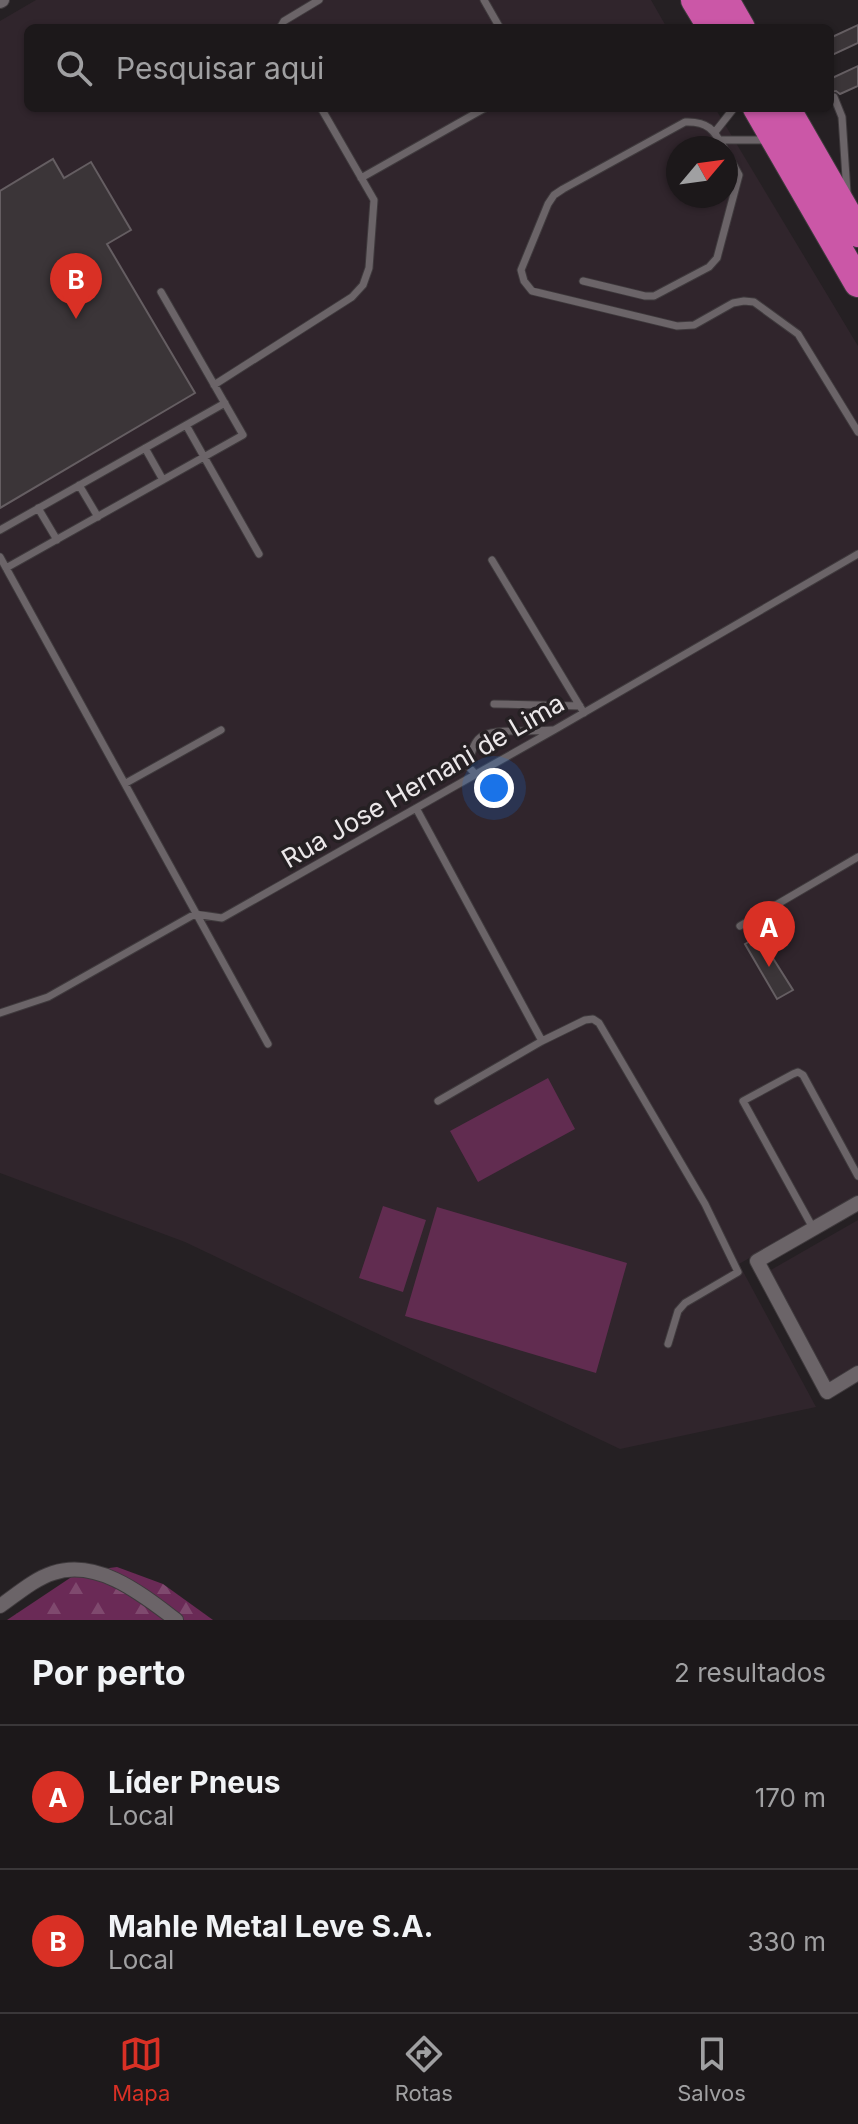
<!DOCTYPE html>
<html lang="pt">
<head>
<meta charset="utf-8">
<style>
	:root { --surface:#1c181a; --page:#252123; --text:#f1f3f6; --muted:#a0a0a2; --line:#3a3739; --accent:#d93025 }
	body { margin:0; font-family:Inter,sans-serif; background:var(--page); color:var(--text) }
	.compass { position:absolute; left:666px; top:136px; width:72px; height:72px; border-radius:50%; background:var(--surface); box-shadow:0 2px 6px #0004; rotate:61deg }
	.you { position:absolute; left:494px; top:788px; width:28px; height:28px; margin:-20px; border:6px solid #fff; border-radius:50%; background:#1a73e8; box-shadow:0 0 0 12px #1a73e833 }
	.badge { display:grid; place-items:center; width:52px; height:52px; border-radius:50%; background:var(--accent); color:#fff; font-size:26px; font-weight:700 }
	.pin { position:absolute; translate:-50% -66px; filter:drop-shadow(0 2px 4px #0008) }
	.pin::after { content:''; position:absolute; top:42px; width:28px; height:24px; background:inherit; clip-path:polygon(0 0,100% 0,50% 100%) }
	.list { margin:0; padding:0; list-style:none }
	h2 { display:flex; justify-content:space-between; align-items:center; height:104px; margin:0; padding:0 32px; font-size:34px }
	h2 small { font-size:26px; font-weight:400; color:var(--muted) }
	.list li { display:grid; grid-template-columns:52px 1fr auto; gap:24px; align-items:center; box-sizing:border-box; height:144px; padding:0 32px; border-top:2px solid var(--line) }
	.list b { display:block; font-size:30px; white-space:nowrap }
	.list p { margin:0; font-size:26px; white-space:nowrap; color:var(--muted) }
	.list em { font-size:26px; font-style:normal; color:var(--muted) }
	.icon { flex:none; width:44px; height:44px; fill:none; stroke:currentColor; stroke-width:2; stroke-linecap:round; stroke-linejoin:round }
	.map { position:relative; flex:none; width:858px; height:1620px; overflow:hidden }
	.search { position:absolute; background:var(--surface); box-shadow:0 2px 6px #0004; left:24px; right:24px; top:24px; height:88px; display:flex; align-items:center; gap:20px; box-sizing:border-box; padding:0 28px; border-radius:12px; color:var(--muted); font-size:30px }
	.sheet { height:392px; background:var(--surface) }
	nav { display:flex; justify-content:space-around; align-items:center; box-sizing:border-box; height:112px; border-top:2px solid var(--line); background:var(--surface); font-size:22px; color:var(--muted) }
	nav a { display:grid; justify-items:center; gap:4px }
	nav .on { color:var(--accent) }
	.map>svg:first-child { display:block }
	.built { fill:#30252c; fill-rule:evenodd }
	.forest { fill:url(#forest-firs) }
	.pitch { fill:#612c50 }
	.building { fill:#3b3538; stroke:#655e62; stroke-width:2 }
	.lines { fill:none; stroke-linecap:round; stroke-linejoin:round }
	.lane-casing { stroke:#3f3a3d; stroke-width:9 }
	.street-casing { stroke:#3f3a3d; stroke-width:16 }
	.highway-casing { stroke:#3f3a3d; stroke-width:30 }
	.lane { stroke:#6b6468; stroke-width:7 }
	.street { stroke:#6b6468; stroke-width:14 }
	.highway { stroke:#cb57a7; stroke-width:28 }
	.labels { text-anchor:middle; stroke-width:7; stroke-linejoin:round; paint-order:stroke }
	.street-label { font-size:26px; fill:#ebe7e9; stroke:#252023 }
</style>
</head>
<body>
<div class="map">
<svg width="858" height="1620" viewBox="0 0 858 1620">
	<defs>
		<pattern id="forest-firs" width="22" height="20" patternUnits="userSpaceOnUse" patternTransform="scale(2)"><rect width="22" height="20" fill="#6a2a56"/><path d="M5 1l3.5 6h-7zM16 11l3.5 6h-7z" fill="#7f496e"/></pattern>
	</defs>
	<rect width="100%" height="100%" fill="#252023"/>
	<path class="built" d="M36 0H651L667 28H28V108H715L858 346V1195L739 1264 816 1407 620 1449 185 1242 0 1173V21ZM678 148H726V196H678Z
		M858 1220V1366L830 1383 769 1271Z"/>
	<path class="forest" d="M117 1567 163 1584 213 1620H7L79 1572Z"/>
	<path class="pitch" d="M548 1078 575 1129 478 1182 450 1131Z
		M383 1206 426 1220 403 1292 359 1278Z
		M437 1207 627 1263 596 1373 405 1316Z"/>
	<path class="building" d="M858 25V43L830 56V38Z
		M858 66V86L840 94 836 91 830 92V79Z
		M53 159 64 178 91 162 131 230 107 244 195 393 0 508V191Z
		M759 936 793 990 777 999 745 944Z"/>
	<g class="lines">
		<defs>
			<path id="lane" d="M484 0 500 28
				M280 28 284 21 319 0
				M834 97 842 117 847 193
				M715 132 734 108
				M719 140H769
				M724 148C714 130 708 121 685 122L563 189 554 195 548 204 521 270 524 281 532 291 677 326 694 325 733 303 744 301 754 302 798 334 858 432
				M361 178 485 108
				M583 281 645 296H654L709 267 717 258 739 175 726 151
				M214 385 352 297 363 285 369 268 374 200 321 108
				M186 425 259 554
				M145 448 163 480
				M79 485 98 517
				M38 508 57 540
				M0 530 225 403
				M0 557 268 1044
				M492 560 584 713
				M6 568 243 435 161 292
				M494 704 580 706
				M475 774 469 767C472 736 482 731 512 731 525 731 538 731 552 730
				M126 783 221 730
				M416 808 542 1041 438 1101
				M740 926 858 857
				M0 1013 48 997 195 914 222 918 554 730 858 554
				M542 1041 585 1020 593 1019 599 1023 705 1204 738 1272 685 1303 678 1311 668 1344
				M813 1228 743 1101 793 1074 798 1072 803 1075 858 1176"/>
			<path id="street" d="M0 1 2 0
				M858 1203 757 1261 827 1392 858 1373
				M0 1606C16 1595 34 1579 53 1573 98 1558 143 1595 176 1620"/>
			<path id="highway" d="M695 0 712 28
				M725 0 741 28
				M757 108 858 283
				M786 108 858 233"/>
		</defs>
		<use href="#lane" class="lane-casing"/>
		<use href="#street" class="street-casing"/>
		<use href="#highway" class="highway-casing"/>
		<use href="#lane" class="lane"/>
		<use href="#street" class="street"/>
		<use href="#highway" class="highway"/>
	</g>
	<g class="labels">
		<g class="street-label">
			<text transform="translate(423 781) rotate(-30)" y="9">Rua Jose Hernani de Lima</text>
		</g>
	</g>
</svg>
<svg class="compass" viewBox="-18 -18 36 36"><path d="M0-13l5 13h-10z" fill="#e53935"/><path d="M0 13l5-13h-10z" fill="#a0a0a2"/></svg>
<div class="you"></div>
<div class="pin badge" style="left:769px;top:967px">A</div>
<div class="pin badge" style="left:76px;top:319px">B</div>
<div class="search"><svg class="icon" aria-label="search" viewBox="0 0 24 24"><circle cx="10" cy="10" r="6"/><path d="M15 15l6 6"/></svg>Pesquisar aqui</div>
</div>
<section class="sheet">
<h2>Por perto<small>2 resultados</small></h2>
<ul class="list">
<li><span class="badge">A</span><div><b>Líder Pneus</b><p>Local</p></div><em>170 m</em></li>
<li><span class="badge">B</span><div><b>Mahle Metal Leve S.A.</b><p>Local</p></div><em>330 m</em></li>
</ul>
</section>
<nav>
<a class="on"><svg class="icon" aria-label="map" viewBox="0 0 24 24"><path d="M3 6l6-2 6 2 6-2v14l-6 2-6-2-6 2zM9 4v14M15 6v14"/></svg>Mapa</a>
<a><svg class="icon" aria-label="directions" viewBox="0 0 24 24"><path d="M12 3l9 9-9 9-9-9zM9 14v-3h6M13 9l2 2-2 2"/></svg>Rotas</a>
<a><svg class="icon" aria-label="saved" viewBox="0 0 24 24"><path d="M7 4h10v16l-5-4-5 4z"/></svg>Salvos</a>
</nav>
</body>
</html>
